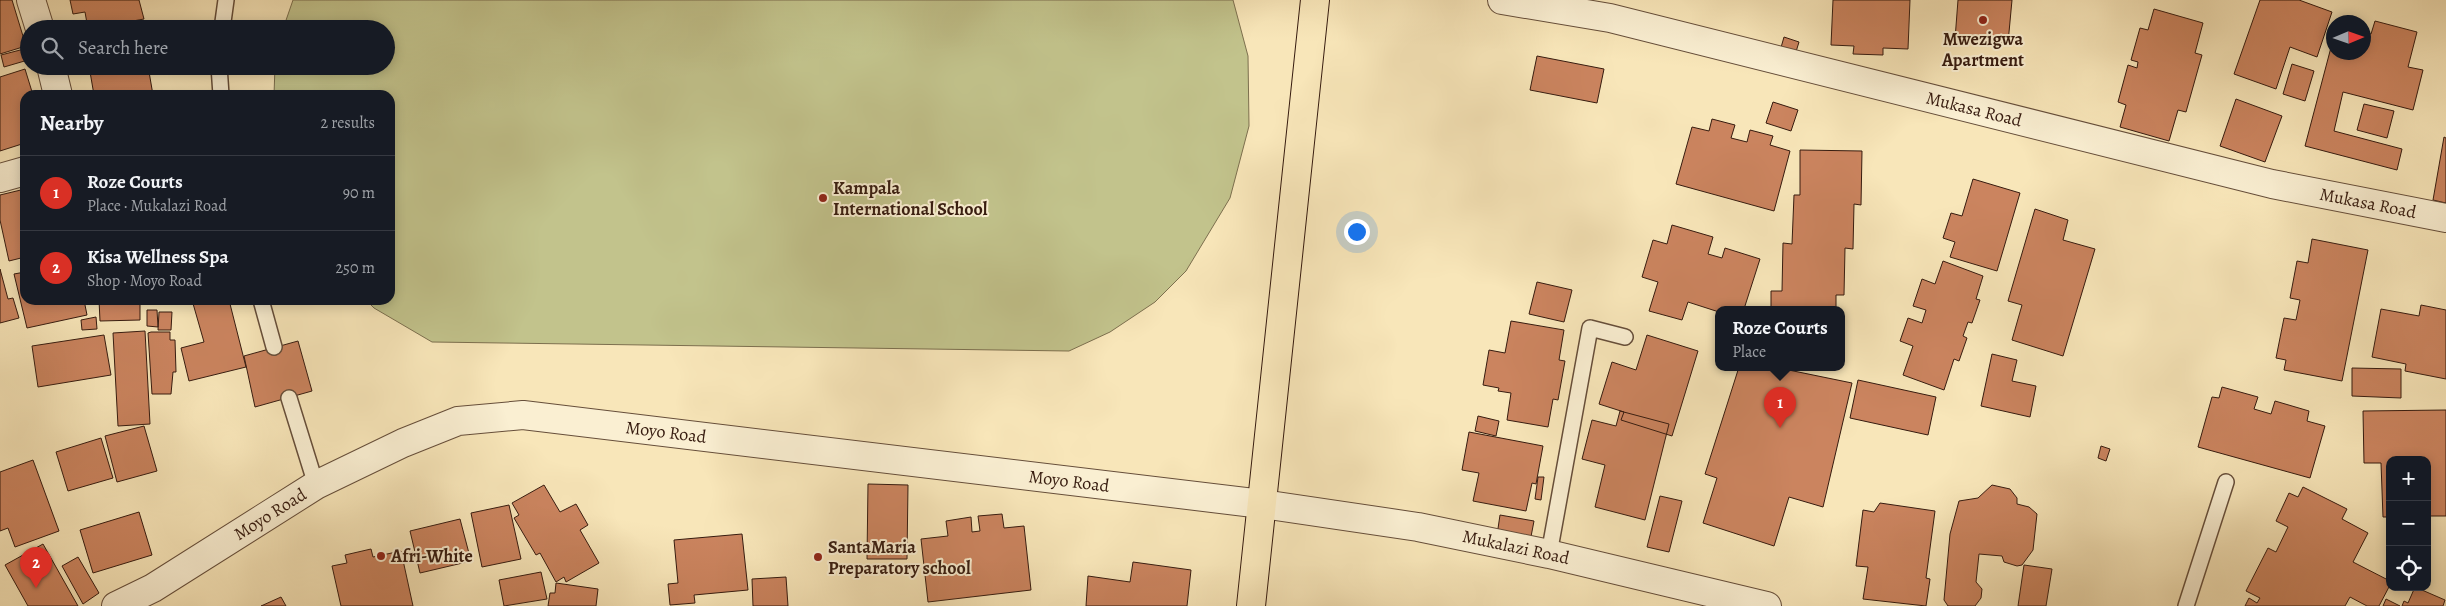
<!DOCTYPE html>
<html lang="en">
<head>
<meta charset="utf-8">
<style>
	:root { --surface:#171b24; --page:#20242c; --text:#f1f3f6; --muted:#9ea1a6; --line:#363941; --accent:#d93025 }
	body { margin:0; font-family:Alegreya,serif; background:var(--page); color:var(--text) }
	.controls { position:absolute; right:15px; bottom:15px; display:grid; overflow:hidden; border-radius:10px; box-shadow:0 2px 12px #0003 }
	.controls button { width:45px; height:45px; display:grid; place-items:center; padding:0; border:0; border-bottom:1px solid var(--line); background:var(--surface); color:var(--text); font:25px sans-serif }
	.compass { position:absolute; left:2326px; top:15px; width:45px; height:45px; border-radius:50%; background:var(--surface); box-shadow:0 2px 12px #0003; rotate:88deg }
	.you { position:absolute; left:1356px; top:231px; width:18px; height:18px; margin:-12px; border:4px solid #fff; border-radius:50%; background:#1a73e8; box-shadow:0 0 0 8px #1a73e833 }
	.badge { display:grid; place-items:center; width:32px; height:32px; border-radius:50%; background:var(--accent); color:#fff; font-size:16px; font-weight:700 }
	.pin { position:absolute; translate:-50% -41px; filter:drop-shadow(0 1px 2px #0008) }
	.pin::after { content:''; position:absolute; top:26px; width:18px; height:15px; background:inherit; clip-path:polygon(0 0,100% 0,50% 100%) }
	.popup { position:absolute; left:1715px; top:306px; width:130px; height:65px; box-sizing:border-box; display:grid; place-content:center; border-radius:10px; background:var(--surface); filter:drop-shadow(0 1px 4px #0005); font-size:16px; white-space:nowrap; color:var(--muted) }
	.popup b { font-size:19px; color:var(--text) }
	.popup::after { content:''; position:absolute; left:50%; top:100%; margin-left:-10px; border:10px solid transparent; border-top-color:var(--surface) }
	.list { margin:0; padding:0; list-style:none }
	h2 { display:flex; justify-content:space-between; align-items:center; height:65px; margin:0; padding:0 20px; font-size:21px }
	h2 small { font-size:16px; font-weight:400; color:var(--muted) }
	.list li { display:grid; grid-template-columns:32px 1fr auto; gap:15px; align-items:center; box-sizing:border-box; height:75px; padding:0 20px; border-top:1px solid var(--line) }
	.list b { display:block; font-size:19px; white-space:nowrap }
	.list p { margin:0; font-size:16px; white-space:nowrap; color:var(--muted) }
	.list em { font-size:16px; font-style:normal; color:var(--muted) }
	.icon { flex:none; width:28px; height:28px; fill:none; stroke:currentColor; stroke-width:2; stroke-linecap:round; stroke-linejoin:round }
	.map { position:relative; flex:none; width:2446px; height:606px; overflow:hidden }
	.search { position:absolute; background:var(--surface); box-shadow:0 2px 12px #0003; left:20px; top:20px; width:375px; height:55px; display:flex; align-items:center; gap:12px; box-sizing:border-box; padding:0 18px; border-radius:28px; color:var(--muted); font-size:19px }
	.panel { position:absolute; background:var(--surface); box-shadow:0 2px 12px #0003; left:20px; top:90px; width:375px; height:215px; border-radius:15px }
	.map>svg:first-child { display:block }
	.green { fill:#c2c38c; stroke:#7c6f4e }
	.building { fill:#cb845f; stroke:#361b0f }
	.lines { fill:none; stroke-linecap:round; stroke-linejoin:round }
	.lane-casing { stroke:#664e3a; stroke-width:18 }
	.street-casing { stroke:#664e3a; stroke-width:30 }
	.primary-casing { stroke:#361b0f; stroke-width:30 }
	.lane { stroke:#faefd2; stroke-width:15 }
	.street { stroke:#faefd2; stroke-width:28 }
	.primary { stroke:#f8e6b9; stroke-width:28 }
	.poi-dot { fill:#8f2418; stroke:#faefd2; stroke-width:2 }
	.labels { text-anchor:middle; stroke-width:4; stroke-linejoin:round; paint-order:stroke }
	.poi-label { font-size:18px; font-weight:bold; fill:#361b0f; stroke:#faefd2; text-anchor:start }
	.street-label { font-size:18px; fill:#361b0f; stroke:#faefd2 }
</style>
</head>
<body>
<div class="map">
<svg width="2446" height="606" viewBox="0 0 2446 606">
	<rect width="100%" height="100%" fill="#f8e6b9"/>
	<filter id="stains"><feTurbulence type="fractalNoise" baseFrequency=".004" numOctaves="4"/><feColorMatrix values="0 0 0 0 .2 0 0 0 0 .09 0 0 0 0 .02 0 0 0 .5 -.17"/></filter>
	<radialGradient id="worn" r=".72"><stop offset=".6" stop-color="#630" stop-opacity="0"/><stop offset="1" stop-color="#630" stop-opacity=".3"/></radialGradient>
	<path class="green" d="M293 0H1233L1248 56 1249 126 1230 198 1186 271 1155 302 1110 332 1069 351 432 342 374 308 366 300H390V95H274L275 66H386V29H283Z"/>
	<path class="building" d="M0 0H12L26 46 0 54Z
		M70 0H139L144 19 88 29 85 12 73 14Z
		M1833 0H1910L1908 49 1883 48V55L1853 54 1854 46 1831 45Z
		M1958 0H2012L2008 43 1955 39Z
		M2260 0H2299L2332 12 2317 57 2290 47 2276 89 2234 74Z
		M2154 9 2203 23 2195 53 2202 55 2186 112 2178 110 2169 141 2120 127 2126 105 2118 102 2128 65 2137 68 2138 62 2131 60 2140 28 2148 30Z
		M2375 21 2417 32 2408 67 2423 70 2413 110 2343 92 2334 131 2402 149 2397 170 2305 146 2334 36V52H2364V32L2371 34Z
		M1784 37 1799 42 1795 55 1780 51Z
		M24 49 28 60 4 67 1 55Z
		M1537 56 1604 69 1597 103 1530 90Z
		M2292 64 2314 71 2305 101 2283 94Z
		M89 66H148L153 95H94Z
		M25 69 33 95H25V143L0 151V77Z
		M2236 99 2282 116 2265 162 2220 146Z
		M1773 102 1798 110 1791 131 1766 123Z
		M2364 104 2394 111 2387 138 2357 130Z
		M1712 119 1735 125 1731 138 1747 142 1750 130 1773 136 1770 145 1790 151 1774 211 1676 184 1692 127 1709 131Z
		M2444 137 2446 138V203L2433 200Z
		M1800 150 1862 151 1861 205 1854 204 1853 249 1845 248 1844 295H1836V309H1771V291H1782L1783 243 1792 244 1794 195H1800Z
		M1973 179 2020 193 1997 271 1950 257 1955 242 1943 238 1951 213 1962 216Z
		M25 189V257L9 261 0 220V195Z
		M2035 209 2068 220 2063 240 2095 249 2063 356 2012 340 2022 305 2008 301Z
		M1672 225 1713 237 1708 254 1722 258 1725 248 1760 259 1744 309H1719V312L1688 302 1682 320 1649 311 1658 282 1642 277 1653 240 1667 244Z
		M2312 239 2368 250 2342 381 2284 370 2286 360 2276 358 2284 318 2296 320 2300 300 2290 298 2297 261 2308 263Z
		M1943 261 1983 276 1976 299 1980 300 1972 323 1968 322 1963 336 1967 338 1959 361 1954 359 1944 390 1903 375 1913 346 1900 341 1908 318 1922 323 1926 310 1913 306 1922 279 1935 284Z
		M0 269 8 299 13 298 19 318 0 323Z
		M25 272V300H84L87 315 27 328 14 274Z
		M1537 282 1572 290 1564 322 1529 314Z
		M99 300H140V320L100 321Z
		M192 300H229L246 367 189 381 181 348 204 342Z
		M2421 305 2446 310V379L2405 371 2406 364 2372 357 2381 309 2419 316Z
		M147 310H157L158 327 147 326Z
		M159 312H172L171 330H158Z
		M96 317 97 329 82 330 81 320Z
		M1511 321 1564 330 1559 360 1565 361 1558 400 1553 399 1548 427 1507 420 1511 393 1498 391 1499 388 1483 385 1489 350 1505 353Z
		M145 331 150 424 118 426 113 333Z
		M151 332H170V340H175L176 372H173L171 394H152L148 333Z
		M104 335 111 375 38 387 32 346Z
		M1647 335 1698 351 1672 436 1621 420 1624 412 1599 404 1612 362 1636 370Z
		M298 341 312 391 255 407 244 356Z
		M1992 354 2017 360 2012 381 2036 386 2030 417 1981 406Z
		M1739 367H1774L1852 383 1823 507 1789 497 1774 546 1703 523 1717 478 1705 474Z
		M2352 368 2401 369V398L2352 396Z
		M1858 380 1936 397 1928 435 1850 418Z
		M2222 387 2258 397 2254 409 2271 414 2275 401 2309 411 2307 421 2325 426 2310 478 2198 447 2212 397 2219 398Z
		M2446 410V516H2427V460H2390V517H2383L2381 463H2364L2363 411Z
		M1620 411 1669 424 1645 520 1595 507 1605 465 1582 459 1592 420 1616 426Z
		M1478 416 1499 421 1496 436 1475 431Z
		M144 426 157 471 117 482 105 436Z
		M1469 432 1543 446 1536 484 1532 483 1526 511 1473 501 1479 473 1462 470Z
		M101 438 113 478 68 491 56 452Z
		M2101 446 2110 449 2106 461 2098 458Z
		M33 460 59 531 15 547 8 528 0 531V472Z
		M1538 477H1544L1541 500 1535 499Z
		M868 484 908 485 907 559H867Z
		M544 485 560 512 576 504 588 525 580 530 599 563 566 582 564 577 556 582 540 553 536 555 514 518 519 515 512 503Z
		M1992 485 2010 489 2017 498V504L2029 507 2037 514 2033 550 2022 565 2017 566 2004 562 2002 556 1979 554 1976 582 1982 589 1981 598 1975 606H1948L1944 600 1950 534 1959 501 1978 498Z
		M2303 487 2347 509 2342 519 2368 533 2353 562 2390 581V585L2379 606H2367L2350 597 2345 606H2245L2249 598 2257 603 2260 598 2246 591 2268 548 2276 552 2288 527 2276 521 2289 493 2298 497Z
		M1660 496 1682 501 1669 552 1647 547Z
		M1880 503 1935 511 1926 578 1930 579 1926 606 1863 599 1868 567 1856 566 1863 510 1874 512Z
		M509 505 521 559 482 567 471 513Z
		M139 512 152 555 93 573 80 530Z
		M1002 514 1004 528 1024 526 1031 590 928 602 921 539 948 536 946 521 971 517 972 532 980 531 978 516Z
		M1500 515 1534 521 1529 547 1496 542Z
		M460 519 471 561 420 573 410 531Z
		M742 534 748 590 694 595 695 603 670 605 668 584 678 583 674 540Z
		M43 544 78 606H28L5 565Z
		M371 549 373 557 401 551 413 606H341L332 566 347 563 345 555Z
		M78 557 99 593 83 604 62 566Z
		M1133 562 1191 570 1187 606H1086L1088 576 1130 582Z
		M2024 565 2052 569 2046 606H2018Z
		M541 572 547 599 504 606 499 580Z
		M786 577 788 606H753L752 579Z
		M556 583 598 589 596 606H548L550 593H555Z
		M2415 587 2445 600 2443 606H2402L2404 601 2408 603Z
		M281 597 286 606H261Z
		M2386 599 2400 606H2383Z"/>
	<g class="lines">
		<defs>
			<path id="lane" d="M222 29 226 0
				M219 66 221 95
				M261 300 274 347
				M289 398 316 485
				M1549 554 1590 328 1625 337
				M2186 606 2226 482"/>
			<path id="street" d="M31 0 40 29
				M1502 0 1610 18 2272 184 2446 218
				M51 66 58 95
				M0 178 25 171
				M116 606 153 588 316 485 403 443 458 421 523 415 1262 504 1418 527 1549 554 1767 606"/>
			<path id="primary" d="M1251 606 1315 0"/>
		</defs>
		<use href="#lane" class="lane-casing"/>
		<use href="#street" class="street-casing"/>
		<use href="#primary" class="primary-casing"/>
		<use href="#lane" class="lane"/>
		<use href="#street" class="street"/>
		<use href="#primary" class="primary"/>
	</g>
	<g class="poi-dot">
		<circle cx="1983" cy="20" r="5"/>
		<circle cx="823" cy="198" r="5"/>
		<circle cx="381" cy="556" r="5"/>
		<circle cx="818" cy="557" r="5"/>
	</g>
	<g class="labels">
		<g class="poi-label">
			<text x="1983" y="45" text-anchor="middle">Mwezigwa<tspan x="1983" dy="21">Apartment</tspan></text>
			<text x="833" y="194">Kampala<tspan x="833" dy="21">International School</tspan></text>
			<text x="828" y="553">SantaMaria<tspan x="828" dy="21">Preparatory school</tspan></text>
			<text x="391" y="562">Afri-White</text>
		</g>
		<g class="street-label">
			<text transform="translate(1974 109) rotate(14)" y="6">Mukasa Road</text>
			<text transform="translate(2368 203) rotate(11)" y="6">Mukasa Road</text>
			<text transform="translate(666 432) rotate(7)" y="6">Moyo Road</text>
			<text transform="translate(1069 481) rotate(7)" y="6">Moyo Road</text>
			<text transform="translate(270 514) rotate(-32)" y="6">Moyo Road</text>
			<text transform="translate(1516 547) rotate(12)" y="6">Mukalazi Road</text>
		</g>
	</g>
	<rect width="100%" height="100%" filter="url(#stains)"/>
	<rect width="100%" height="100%" fill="url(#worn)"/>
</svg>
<div class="controls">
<button>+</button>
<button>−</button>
<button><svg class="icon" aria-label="locate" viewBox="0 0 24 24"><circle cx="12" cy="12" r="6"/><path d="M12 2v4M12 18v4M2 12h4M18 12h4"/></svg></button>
</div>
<svg class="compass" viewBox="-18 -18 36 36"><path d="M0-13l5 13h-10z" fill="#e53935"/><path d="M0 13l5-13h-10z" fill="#9ea1a6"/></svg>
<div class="you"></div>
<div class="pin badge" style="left:1780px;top:428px">1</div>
<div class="popup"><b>Roze Courts</b>Place</div>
<div class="pin badge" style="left:36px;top:588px">2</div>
<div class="search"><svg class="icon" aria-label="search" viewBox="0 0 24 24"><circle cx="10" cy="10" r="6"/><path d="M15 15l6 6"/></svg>Search here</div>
<section class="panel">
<h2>Nearby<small>2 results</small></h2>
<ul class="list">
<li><span class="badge">1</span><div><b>Roze Courts</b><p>Place · Mukalazi Road</p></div><em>90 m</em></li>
<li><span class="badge">2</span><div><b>Kisa Wellness Spa</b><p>Shop · Moyo Road</p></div><em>250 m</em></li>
</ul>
</section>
</div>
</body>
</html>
